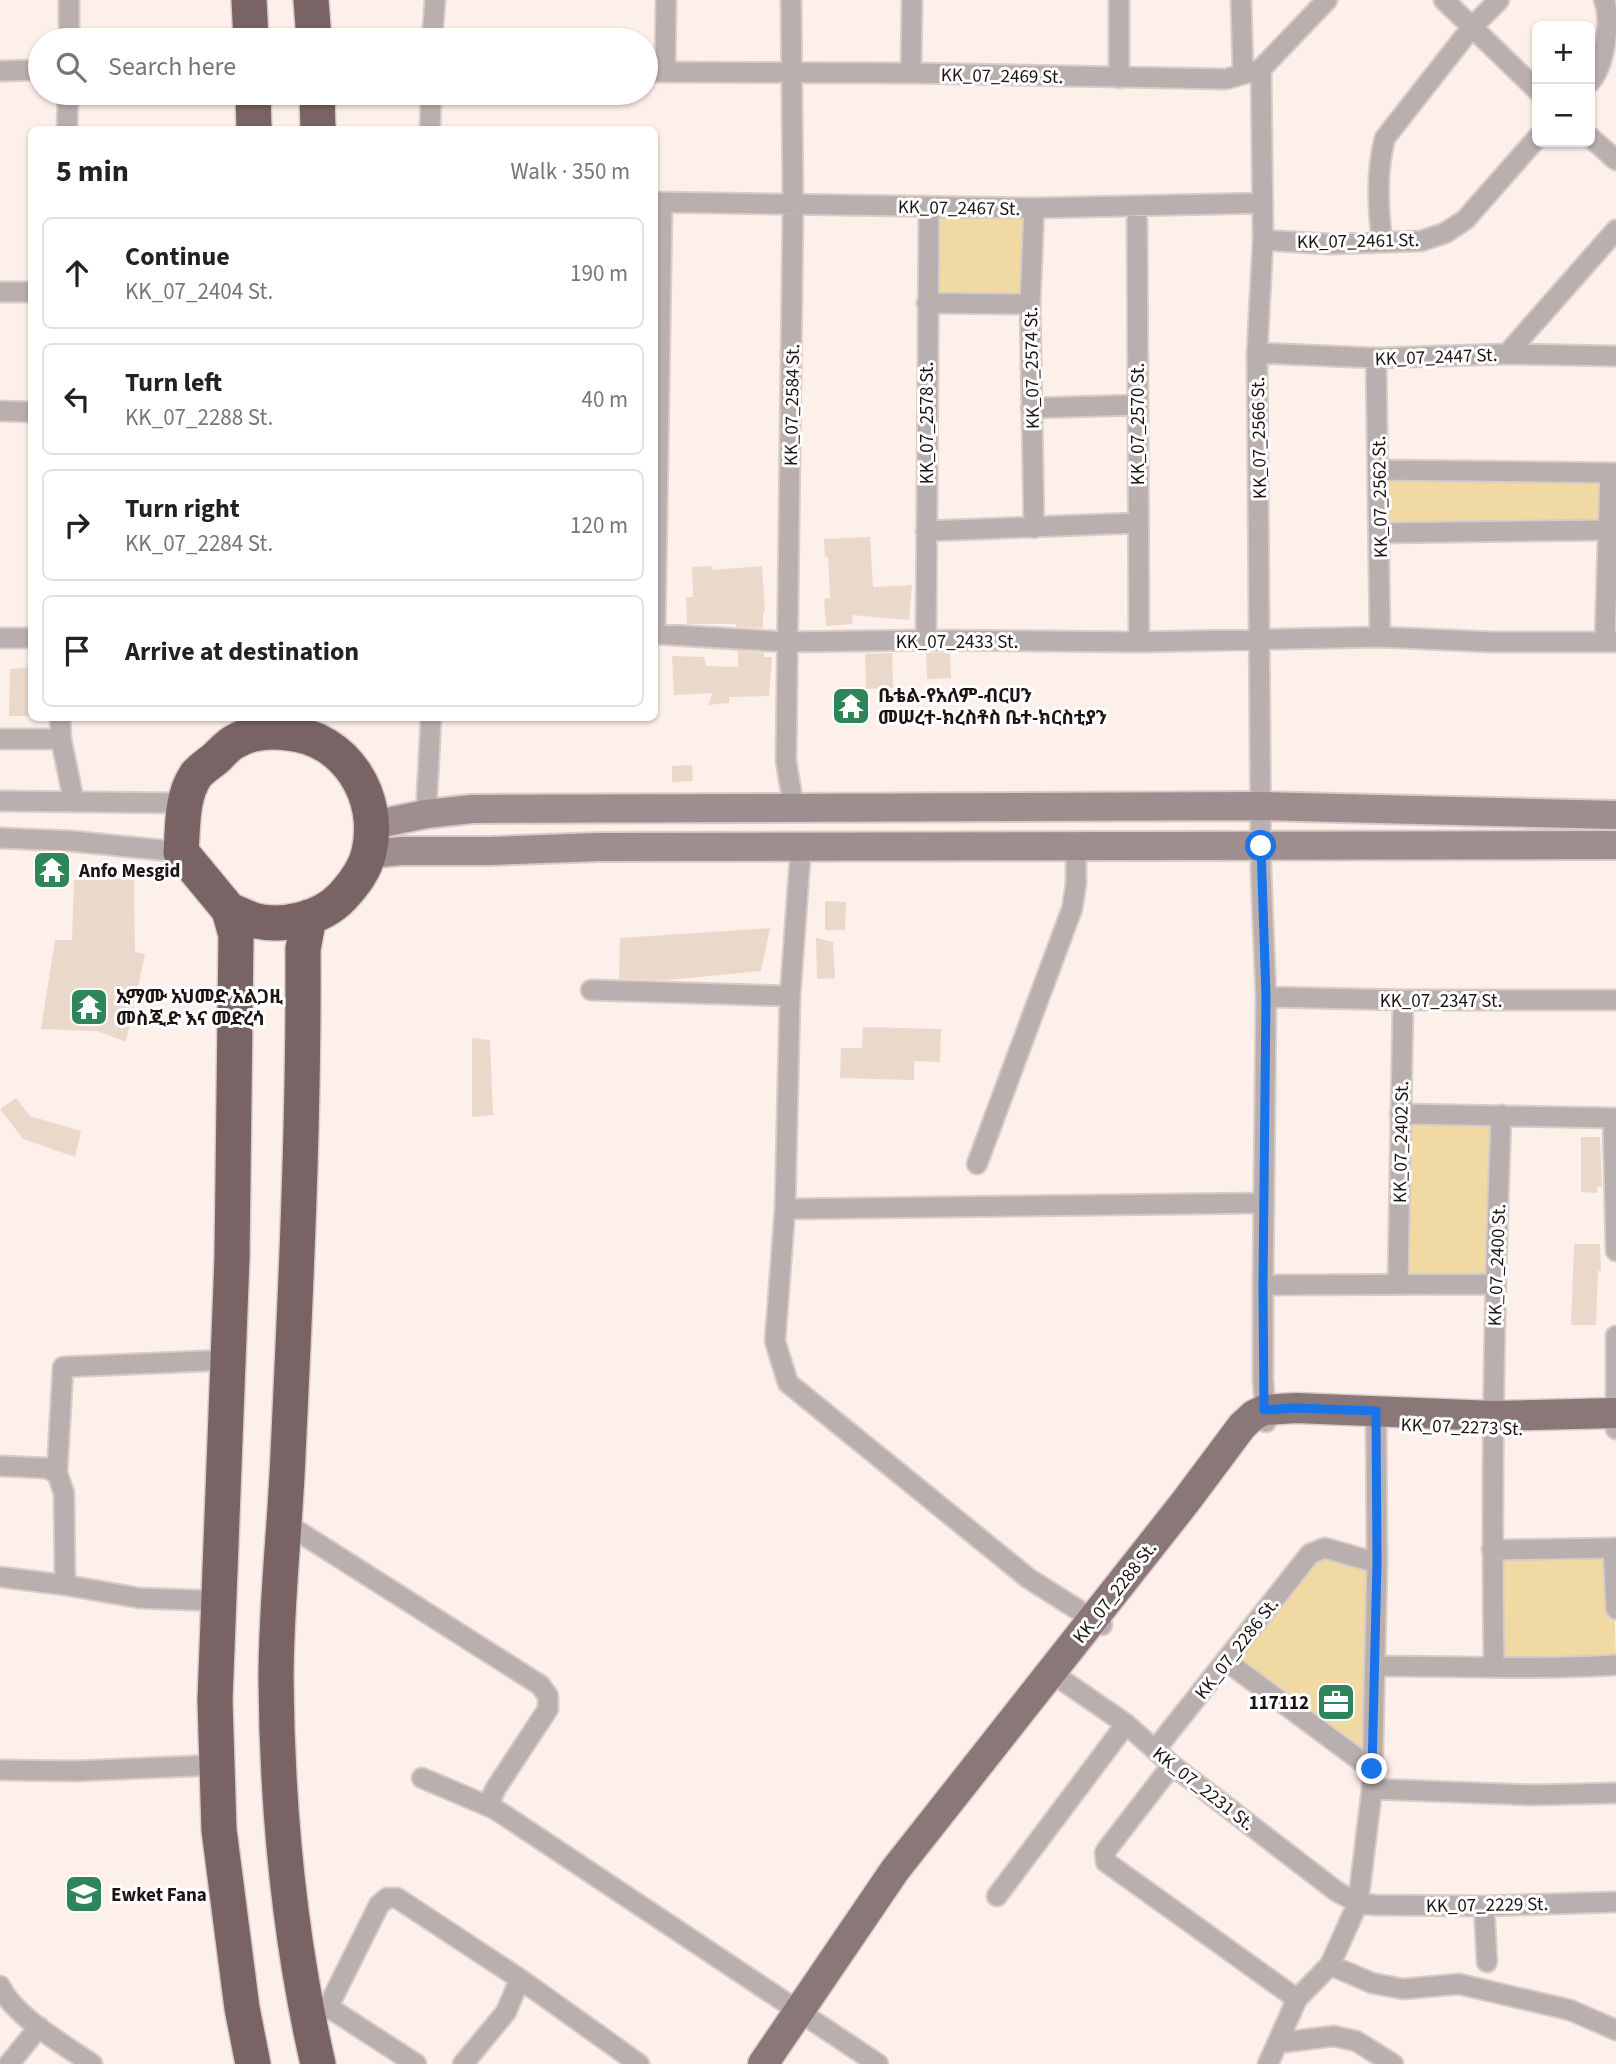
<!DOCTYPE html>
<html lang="en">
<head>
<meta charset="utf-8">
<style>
	:root { --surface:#fff; --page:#f6f6f6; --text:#222; --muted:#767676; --line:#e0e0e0 }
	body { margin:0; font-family:"Source Sans 3","Noto Sans Ethiopic",sans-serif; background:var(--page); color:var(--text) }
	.controls { position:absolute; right:21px; top:21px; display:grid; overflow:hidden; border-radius:10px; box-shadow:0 2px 5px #0004 }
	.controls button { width:63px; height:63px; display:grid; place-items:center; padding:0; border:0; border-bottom:2px solid var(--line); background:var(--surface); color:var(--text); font:35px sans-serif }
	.stop { position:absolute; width:21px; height:21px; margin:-16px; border:5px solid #1a73e8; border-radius:50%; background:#fff }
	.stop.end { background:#1a73e8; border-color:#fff; box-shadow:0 2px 7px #0008 }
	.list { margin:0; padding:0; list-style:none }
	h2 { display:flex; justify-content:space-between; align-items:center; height:91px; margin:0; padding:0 28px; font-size:30px }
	h2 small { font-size:23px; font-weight:400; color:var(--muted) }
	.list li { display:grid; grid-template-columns:46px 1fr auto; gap:21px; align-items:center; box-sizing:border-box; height:112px; margin:0 14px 14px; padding:0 14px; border:2px solid var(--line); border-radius:10px }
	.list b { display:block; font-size:26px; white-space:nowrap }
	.list p { margin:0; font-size:23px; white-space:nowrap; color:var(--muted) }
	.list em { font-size:23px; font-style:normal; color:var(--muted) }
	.icon { flex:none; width:38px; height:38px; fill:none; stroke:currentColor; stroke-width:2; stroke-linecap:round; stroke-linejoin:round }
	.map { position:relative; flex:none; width:1616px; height:2064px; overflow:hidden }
	.search { position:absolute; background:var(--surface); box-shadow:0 2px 5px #0004; left:28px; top:28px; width:630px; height:77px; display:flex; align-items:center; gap:18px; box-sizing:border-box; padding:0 24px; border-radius:38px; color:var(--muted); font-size:26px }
	.panel { position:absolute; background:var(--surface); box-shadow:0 2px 5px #0004; left:28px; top:126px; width:630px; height:595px; border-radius:10px }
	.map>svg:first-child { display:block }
	.green { fill:#f1d9a3 }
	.building { fill:#ead9ca }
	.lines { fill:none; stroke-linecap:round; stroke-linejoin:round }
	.street-casing { stroke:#d9ccc7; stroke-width:23 }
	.secondary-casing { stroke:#d9ccc7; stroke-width:32 }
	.primary-casing { stroke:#d9ccc7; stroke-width:33 }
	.highway-casing { stroke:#d9ccc7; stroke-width:38 }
	.street { stroke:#baafaf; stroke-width:19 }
	.secondary { stroke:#9e8e8f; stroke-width:28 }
	.primary { stroke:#8a7778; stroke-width:30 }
	.highway { stroke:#796364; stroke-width:35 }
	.route { stroke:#1a73e8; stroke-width:9 }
	.labels { text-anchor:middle; stroke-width:6; stroke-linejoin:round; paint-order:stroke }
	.street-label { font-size:19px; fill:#1c1412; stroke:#fff }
	.poi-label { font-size:19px; font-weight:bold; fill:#1c1412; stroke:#fff; text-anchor:start }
</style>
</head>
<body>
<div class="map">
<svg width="1616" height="2064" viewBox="0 0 1616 2064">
	<rect width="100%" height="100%" fill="#fdefea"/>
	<path class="green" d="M929 207 1034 208 1030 304 927 303Z
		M1379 470 1610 473 1609 530 1380 533Z
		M1400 1114 1501 1115 1494 1284H1398Z
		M1319 1548 1377 1563 1372 1769 1226 1661Z
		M1613 1548 1616 1665 1494 1666 1492 1550Z"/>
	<path class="building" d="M870 537 873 587 912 585 909 620 852 615 853 624 826 626 824 599 830 598 828 557H825L824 539Z
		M712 566 713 570 762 566 765 612H763V628L736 627V624H687L686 597H693L692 567Z
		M738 651 764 653V657H772L769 696 729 697V703L708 705 713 693 674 695 672 656 704 657 706 666 738 667Z
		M950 652 951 678 927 679 926 653Z
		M892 653 893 688 866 689 865 654Z
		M32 667V716H9L10 669Z
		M692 765 693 781 672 782V766Z
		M106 878 134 879 135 952 145 954 126 1042 97 1031 41 1029 55 940H72L74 880Z
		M825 901 846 902 845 930H825Z
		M770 928 761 971 667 980 619 979 620 938Z
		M816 938 833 942 835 978 817 979Z
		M863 1027 941 1029 940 1062 914 1061V1080L840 1078 841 1048H862Z
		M472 1038 490 1040 493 1115 472 1117Z
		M16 1098 30 1116 81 1131 75 1157 23 1139 0 1109Z
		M1581 1137H1600L1602 1187H1597V1193L1581 1192Z
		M1574 1244H1600L1601 1271H1598L1596 1325H1571Z"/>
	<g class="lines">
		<defs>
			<path id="street" d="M791 0 793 205 786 761 794 809
				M1119 0V78
				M1241 0 1243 74
				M1444 0 1537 90
				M69 40V0
				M432 40 435 0
				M1261 69 1263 240 1257 353 1261 873 1266 997 1263 1285V1379L1266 1422
				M0 71 40 70
				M646 72 911 73 1226 79 1261 69 1327 0
				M665 72 666 0
				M911 73 912 0
				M1590 82C1604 67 1612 19 1604 0
				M67 130 68 93
				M430 130 431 93
				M1590 137 1616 160
				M654 202 1034 208 1263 203
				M662 203 655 634 787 642 926 640 1139 642 1380 637 1493 642H1616
				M1137 207 1139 642
				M1263 240 1329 244 1421 241 1445 233 1465 220 1537 138
				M1382 242C1378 207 1376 172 1385 138L1472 27 1499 0
				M0 292H32
				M927 303 1030 304
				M1257 353 1376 358 1507 354 1616 356
				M1507 354 1616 230
				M1376 358 1380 637
				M1031 408 1137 405
				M0 411 32 412
				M1379 470 1616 473
				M1034 528 1030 304 1034 208
				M926 531 1137 523
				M1380 533 1609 530
				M0 638H32
				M926 640 929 207
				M1605 642 1610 473
				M60 718 61 739 74 802
				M0 739H61
				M0 801 185 803
				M426 814 431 718
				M0 838 71 841 181 852
				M801 846 790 996 785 1209 775 1341 788 1383 1028 1578 1102 1625
				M591 990 790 996
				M1266 997 1403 1000H1616
				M1400 1114 1616 1118
				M1613 1118 1616 1251
				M977 1164 1072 909 1076 884V845
				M785 1209 1264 1203
				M1398 1284 1403 1000
				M1263 1285 1494 1284
				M1616 1429V1336
				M0 1466 46 1468 57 1473 64 1493 65 1585 0 1577
				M57 1473 63 1367 228 1360
				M285 1523 540 1685 548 1696V1709L496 1788 490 1800 495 1809 878 2064
				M1613 1548 1616 1609
				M1492 1550 1616 1548
				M65 1585 139 1598 220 1601
				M1226 1661 1372 1769
				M1375 1666C1455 1666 1536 1670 1616 1665
				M1494 1666C1491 1482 1494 1299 1501 1115
				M1052 1673 1126 1724 1172 1765 1336 1891 1358 1903 1375 1905 1484 1906 1616 1902
				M1155 1750 1310 1554 1325 1548 1377 1563
				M1172 1765 1108 1848 1105 1853 1106 1862 1297 1999
				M0 1770 75 1771 217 1765
				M422 1778 495 1809
				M1372 1789 1534 1795 1616 1793
				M997 1896 1126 1724
				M1484 1906 1487 1962
				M1330 1965 1372 1983 1403 1989 1459 1984 1570 2010 1616 2030
				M0 1986C15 2017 63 2044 92 2064
				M328 2007 416 2064
				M309 2021 328 2007 379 1905 387 1898H397L520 1979 639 2064
				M1278 2043 1334 2036 1356 2041 1393 2064
				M9 2064 39 2027
				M463 2064 506 2012 520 1979
				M1268 2064 1297 1999 1330 1965 1358 1903 1372 1789 1377 1563 1376 1411"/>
			<path id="secondary" d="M373 825 426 814 472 809 1261 806 1616 815
				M369 854 401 851H490L599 847 1616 845"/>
			<path id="primary" d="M763 2064 895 1870 1186 1501 1242 1426 1254 1415 1264 1410 1296 1408 1493 1416 1616 1413"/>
			<path id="highway" d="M249 0 251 40
				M311 0 314 40
				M253 93 254 130
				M317 93 318 130
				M229 910C237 913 245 917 253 920 282 928 321 919 342 897 354 884 365 870 369 852 382 797 346 738 288 733 271 731 251 732 236 741 229 744 222 752 216 758 210 763 201 769 196 775 181 797 183 827 181 852L229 910 236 935 232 1258 215 1700 219 1830 242 2008 253 2064
				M309 917 303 949C304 1117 296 1286 288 1455 285 1529 276 1604 276 1679 277 1809 289 1937 318 2064"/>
		</defs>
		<use href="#street" class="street-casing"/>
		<use href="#secondary" class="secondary-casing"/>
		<use href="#primary" class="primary-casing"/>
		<use href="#highway" class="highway-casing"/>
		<use href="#street" class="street"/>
		<use href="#secondary" class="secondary"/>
		<use href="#primary" class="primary"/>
		<use href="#highway" class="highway"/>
	</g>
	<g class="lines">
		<path class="route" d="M1261 846 1266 996 1263 1286 1264 1410 1296 1408 1376 1411 1377 1563 1372 1769"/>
	</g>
	<defs>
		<symbol id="temple-square" viewBox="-11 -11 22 22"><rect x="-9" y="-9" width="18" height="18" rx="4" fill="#2e8559" stroke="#fff"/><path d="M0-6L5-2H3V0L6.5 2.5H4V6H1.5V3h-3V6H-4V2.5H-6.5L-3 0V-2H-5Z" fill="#fff"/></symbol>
		<symbol id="office-square" viewBox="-11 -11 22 22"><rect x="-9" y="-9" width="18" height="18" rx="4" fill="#2e8559" stroke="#fff"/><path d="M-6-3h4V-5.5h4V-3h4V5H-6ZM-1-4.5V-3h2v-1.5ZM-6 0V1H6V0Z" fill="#fff"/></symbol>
		<symbol id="school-square" viewBox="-11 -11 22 22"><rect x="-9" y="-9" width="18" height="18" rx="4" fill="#2e8559" stroke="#fff"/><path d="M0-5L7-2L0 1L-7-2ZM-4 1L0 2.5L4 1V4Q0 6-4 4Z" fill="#fff"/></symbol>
	</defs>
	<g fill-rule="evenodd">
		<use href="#temple-square" x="829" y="684" width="44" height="44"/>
		<use href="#temple-square" x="30" y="848" width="44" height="44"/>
		<use href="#temple-square" x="67" y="985" width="44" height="44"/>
		<use href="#office-square" x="1314" y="1680" width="44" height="44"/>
		<use href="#school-square" x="62" y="1872" width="44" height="44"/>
	</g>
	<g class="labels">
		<g class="street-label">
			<text transform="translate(1002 75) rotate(1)" y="7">KK_07_2469 St.</text>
			<text transform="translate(959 207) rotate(1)" y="7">KK_07_2467 St.</text>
			<text transform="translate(1358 240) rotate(-1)" y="7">KK_07_2461 St.</text>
			<text transform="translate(1436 356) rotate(-2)" y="7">KK_07_2447 St.</text>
			<text transform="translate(1031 368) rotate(-91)" y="7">KK_07_2574 St.</text>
			<text transform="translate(791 405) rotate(-89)" y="7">KK_07_2584 St.</text>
			<text transform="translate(926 423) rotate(-90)" y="7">KK_07_2578 St.</text>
			<text transform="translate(1137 424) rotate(-90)" y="7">KK_07_2570 St.</text>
			<text transform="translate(1258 438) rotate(-91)" y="7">KK_07_2566 St.</text>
			<text transform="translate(1379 497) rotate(-91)" y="7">KK_07_2562 St.</text>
			<text x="957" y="648">KK_07_2433 St.</text>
			<text x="1441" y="1007">KK_07_2347 St.</text>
			<text transform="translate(1400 1142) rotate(-89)" y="7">KK_07_2402 St.</text>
			<text transform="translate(1496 1265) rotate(-88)" y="7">KK_07_2400 St.</text>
			<text transform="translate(1462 1426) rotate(2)" y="7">KK_07_2273 St.</text>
			<text transform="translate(1114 1592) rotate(-52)" y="7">KK_07_2288 St.</text>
			<text transform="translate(1236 1648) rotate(-52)" y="7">KK_07_2286 St.</text>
			<text transform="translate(1204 1788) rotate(38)" y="7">KK_07_2231 St.</text>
			<text transform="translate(1487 1904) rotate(-1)" y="7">KK_07_2229 St.</text>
		</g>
		<g class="poi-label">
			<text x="878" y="702">ቤቴል-የአለም-ብርሀን<tspan x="878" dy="22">መሠረተ-ክረስቶስ ቤተ-ክርስቲያን</tspan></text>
			<text x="79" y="877">Anfo Mesgid</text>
			<text x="116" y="1003">ኢማሙ አህመድ አልጋዚ<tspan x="116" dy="22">መስጂድ እና መድረሳ</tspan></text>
			<text x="1309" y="1709" text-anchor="end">117112</text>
			<text x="111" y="1901">Ewket Fana</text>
		</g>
	</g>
</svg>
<div class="controls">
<button>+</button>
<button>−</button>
</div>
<div class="stop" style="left:1261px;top:846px"></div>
<div class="stop end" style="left:1372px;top:1769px"></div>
<div class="search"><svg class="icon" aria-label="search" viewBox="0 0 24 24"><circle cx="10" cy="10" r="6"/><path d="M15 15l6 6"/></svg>Search here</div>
<section class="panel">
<h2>5 min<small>Walk · 350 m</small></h2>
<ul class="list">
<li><svg class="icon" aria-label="ahead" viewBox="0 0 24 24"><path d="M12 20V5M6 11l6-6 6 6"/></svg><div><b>Continue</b><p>KK_07_2404 St.</p></div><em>190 m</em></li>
<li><svg class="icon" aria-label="left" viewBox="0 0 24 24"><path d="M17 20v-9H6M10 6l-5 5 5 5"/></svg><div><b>Turn left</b><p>KK_07_2288 St.</p></div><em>40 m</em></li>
<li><svg class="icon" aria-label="right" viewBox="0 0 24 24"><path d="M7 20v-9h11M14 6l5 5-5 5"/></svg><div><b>Turn right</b><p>KK_07_2284 St.</p></div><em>120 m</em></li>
<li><svg class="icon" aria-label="arrive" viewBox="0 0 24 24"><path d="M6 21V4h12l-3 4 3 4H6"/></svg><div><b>Arrive at destination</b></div></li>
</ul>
</section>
</div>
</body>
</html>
